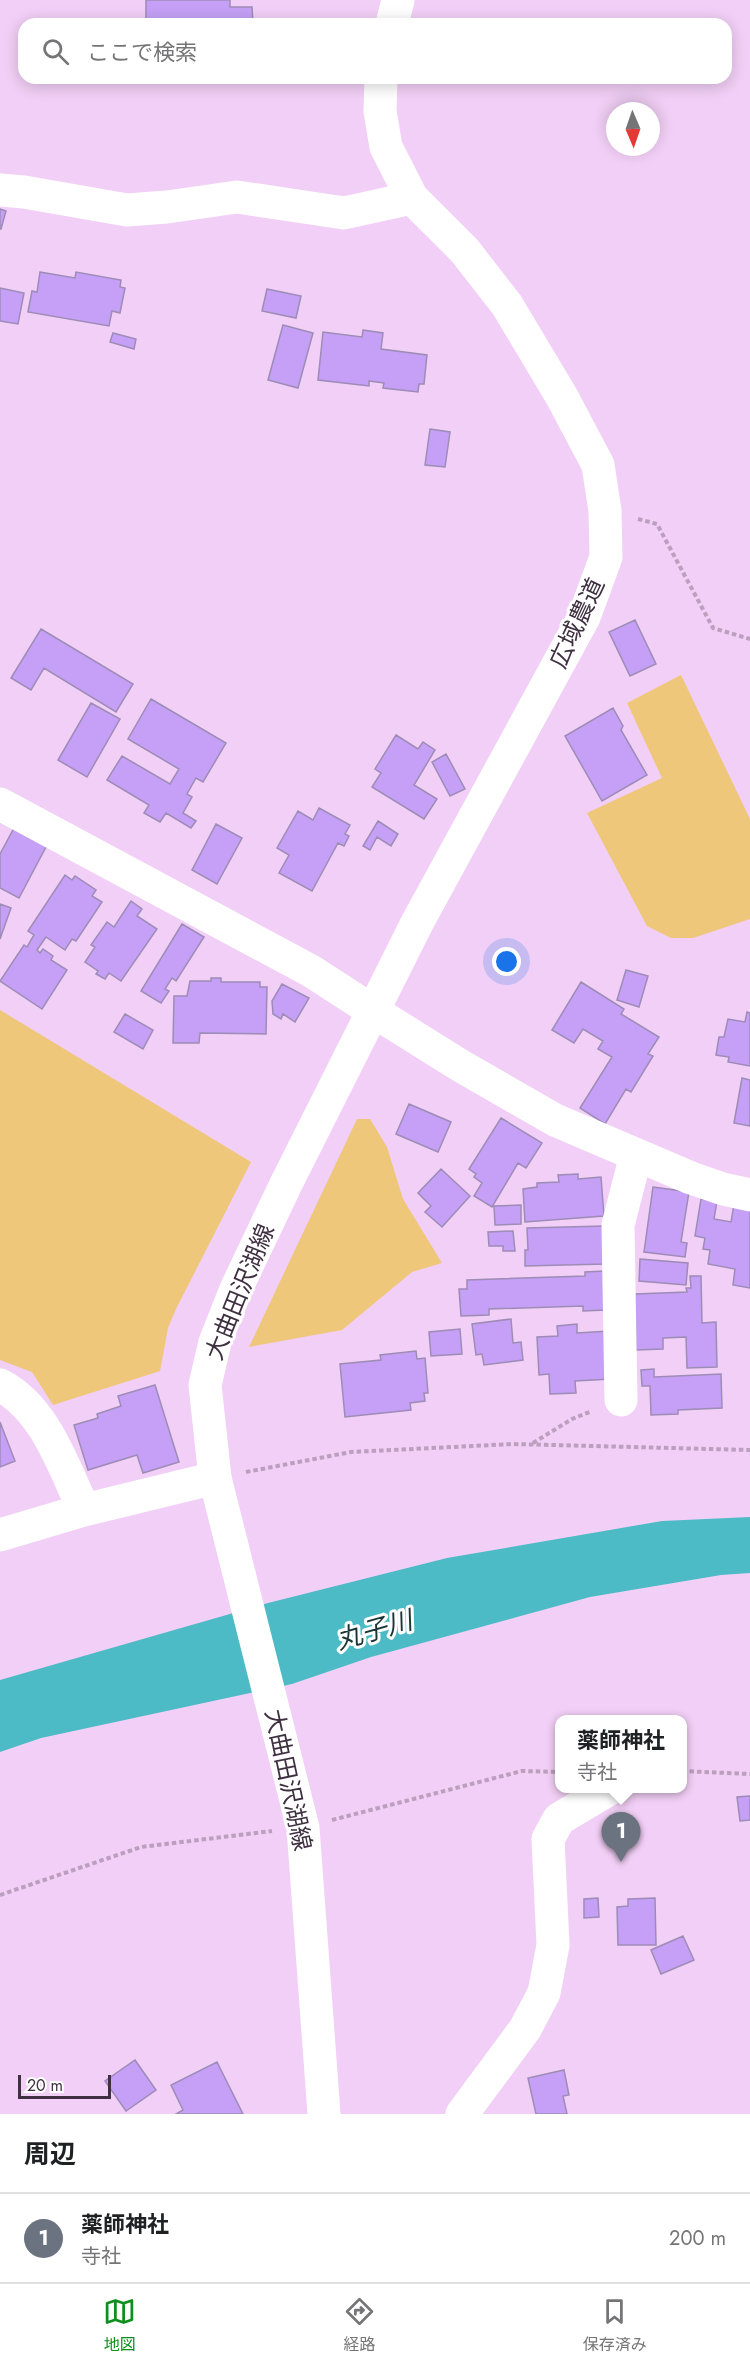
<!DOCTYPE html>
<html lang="ja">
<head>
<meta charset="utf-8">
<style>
	:root { --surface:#fff; --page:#f2f2f2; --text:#202124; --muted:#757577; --line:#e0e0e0; --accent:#0f8f1d }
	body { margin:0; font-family:Jost,"Noto Sans JP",sans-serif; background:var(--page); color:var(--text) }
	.compass { position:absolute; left:606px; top:102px; width:54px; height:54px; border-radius:50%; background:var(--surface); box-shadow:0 3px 15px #0003; rotate:178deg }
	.scale { position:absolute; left:18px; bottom:15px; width:93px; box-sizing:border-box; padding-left:6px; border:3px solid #3e3040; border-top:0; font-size:16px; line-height:21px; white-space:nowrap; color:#3e3040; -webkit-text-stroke:4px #fefefe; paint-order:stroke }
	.you { position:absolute; left:507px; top:962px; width:21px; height:21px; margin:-15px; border:4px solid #fff; border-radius:50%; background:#1a73e8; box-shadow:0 0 0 9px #1a73e833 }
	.badge { display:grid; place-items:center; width:39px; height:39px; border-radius:50%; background:var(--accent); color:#fff; font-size:20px; font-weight:700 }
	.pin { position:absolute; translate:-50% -50px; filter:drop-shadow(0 2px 3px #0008) }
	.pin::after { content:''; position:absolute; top:32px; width:21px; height:18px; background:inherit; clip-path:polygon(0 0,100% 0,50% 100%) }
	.popup { position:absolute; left:555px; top:1715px; width:132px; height:78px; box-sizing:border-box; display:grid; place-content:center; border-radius:12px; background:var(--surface); filter:drop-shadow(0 2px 4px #0005); font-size:20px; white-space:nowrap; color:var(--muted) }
	.popup b { font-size:22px; color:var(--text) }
	.popup::after { content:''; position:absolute; left:50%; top:100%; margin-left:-12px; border:12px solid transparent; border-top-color:var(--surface) }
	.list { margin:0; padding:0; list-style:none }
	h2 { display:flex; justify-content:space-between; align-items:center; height:78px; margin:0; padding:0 24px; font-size:26px }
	h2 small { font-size:20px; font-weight:400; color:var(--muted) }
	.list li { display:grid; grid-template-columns:39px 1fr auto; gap:18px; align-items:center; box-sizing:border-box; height:90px; padding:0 24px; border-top:2px solid var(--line) }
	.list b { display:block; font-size:22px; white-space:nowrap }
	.list p { margin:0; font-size:20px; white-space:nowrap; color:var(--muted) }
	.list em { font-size:20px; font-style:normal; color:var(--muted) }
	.icon { flex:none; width:33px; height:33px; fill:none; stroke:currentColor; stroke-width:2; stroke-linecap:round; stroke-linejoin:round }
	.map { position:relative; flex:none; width:750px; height:2114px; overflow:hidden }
	.search { position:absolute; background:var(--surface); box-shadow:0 3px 15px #0003; left:18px; right:18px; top:18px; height:66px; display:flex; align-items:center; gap:15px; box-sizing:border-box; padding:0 21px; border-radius:18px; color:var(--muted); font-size:22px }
	.sheet { height:168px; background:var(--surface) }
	nav { display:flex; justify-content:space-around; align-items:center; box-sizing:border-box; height:84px; border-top:2px solid var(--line); background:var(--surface); font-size:16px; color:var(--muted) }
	nav a { display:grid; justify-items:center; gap:3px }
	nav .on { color:var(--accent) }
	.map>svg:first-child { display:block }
	.green { fill:#eec77a }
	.water { fill:#4cbbc5 }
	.building { fill:#c5a0f6; stroke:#9d8cb6; stroke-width:1.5 }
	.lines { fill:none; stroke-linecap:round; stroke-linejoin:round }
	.path { stroke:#bc9fbf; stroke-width:4; stroke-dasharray:4.5 3; stroke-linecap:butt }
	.minor { stroke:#fff; stroke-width:33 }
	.major { stroke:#fff; stroke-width:33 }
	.labels { text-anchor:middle; stroke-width:6; stroke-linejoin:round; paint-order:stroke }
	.street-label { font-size:24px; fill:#3e3040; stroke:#fefefe }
	.water-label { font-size:26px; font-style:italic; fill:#1b3436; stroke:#fefefe }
</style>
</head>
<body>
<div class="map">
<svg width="750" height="2114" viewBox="0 0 750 2114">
	<rect width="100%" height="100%" fill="#f2cff6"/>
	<path class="green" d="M681 675 750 819V919L693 938H671L647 926 587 813 662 778 627 703Z
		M0 1010 251 1162 176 1309 168 1328 160 1371 53 1405 32 1372 0 1360Z
		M357 1119H370L387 1147 403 1199 442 1263 412 1272 342 1330 249 1347Z"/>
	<path class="water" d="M750 1517V1573L721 1575 590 1597 371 1657 292 1684 41 1738 0 1752V1680L268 1603 447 1558 662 1521Z"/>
	<path class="building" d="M146 0H230V7H252L253 24H154V20H146Z
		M0 209 6 211 1 229H0Z
		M40 272 75 278 76 272 121 280 120 287 125 288 120 313 112 311 109 326 28 312 32 291 37 292Z
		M0 288 24 293 18 324 0 321Z
		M267 289 301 296 296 318 262 311Z
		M283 325 313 333 298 388 268 380Z
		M363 330 383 333 381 349 427 355 424 384H419L418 392 383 388 384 383 369 381V386L318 380 323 332 362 337Z
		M113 333 136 339 134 349 110 342Z
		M430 429 450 432 445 467 425 465Z
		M635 620 656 664 630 676 609 632Z
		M41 629 133 684 116 712 44 668 31 690 11 678Z
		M151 699 226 743 203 782 196 778 187 794 192 797 183 813 196 821 191 828 166 813 160 822 144 813 149 805 107 780 122 756 170 784 179 769 128 739Z
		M91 703 120 719 87 777 58 760Z
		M613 708 623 726 621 730 647 775 602 801 565 736Z
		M396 735 418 749 423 742 435 750 414 785 437 799 424 819 372 787 381 773 375 769Z
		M446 754 465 789 450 796 432 762Z
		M319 808 350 825 345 834 349 836 344 846 338 843 312 891 279 873 289 855 277 848 298 811 313 820Z
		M378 821 398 834 391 846 377 837 370 850 363 846Z
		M216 824 242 838 217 884 192 870Z
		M14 828 47 845 19 898 0 888V854Z
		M65 875 72 880 75 876 96 890 92 896 102 902 76 941 72 939 65 950 46 937 37 950 40 953 43 949 53 956 51 960 67 970 42 1009 0 981 24 945 27 947 34 935 28 931Z
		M131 901 142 909 137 916 157 929 121 981 109 973 105 979 96 974 98 971 85 962 95 947 91 945 107 922 114 927Z
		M0 904 11 908 0 939Z
		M182 924 204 937 176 981 172 978 165 989 169 991 161 1003 141 991Z
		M626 970 648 976 639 1007 617 1000Z
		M211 978H221V982H260V987H267L266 1034 200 1033 199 1043H173L174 996H187L190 981H211Z
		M581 982 624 1009 621 1014 659 1037 648 1054 653 1056 631 1092 626 1089 605 1124 580 1108 612 1057 598 1049 603 1041 583 1029 574 1043 552 1030Z
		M282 984 309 998 295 1022 283 1014 281 1019 273 1014 272 1001Z
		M747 1012 750 1013V1066L728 1062 729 1057 716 1055 719 1037H724L728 1019 745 1022Z
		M125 1014 153 1030 143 1049 114 1032Z
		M742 1078 750 1080V1126L734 1123Z
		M409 1104 451 1122 438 1152 396 1134Z
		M501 1118 542 1143 526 1168 518 1163 492 1207 474 1196 482 1183 474 1177 476 1174 469 1169Z
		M441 1169 470 1196 442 1227 425 1212 431 1206 418 1193Z
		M578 1174V1179L601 1177 604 1216 525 1222 523 1189 537 1187V1183L559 1182 558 1175Z
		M653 1187 689 1192 681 1242 687 1243 685 1257 644 1252Z
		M701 1199 717 1201 714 1219 731 1222 734 1204 750 1206V1288L733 1285 735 1269 708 1264 710 1250 703 1249 705 1238 695 1236Z
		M521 1205V1224L495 1225 494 1206Z
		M603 1226 605 1264 525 1266V1250H528L527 1228Z
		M513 1231 515 1251H503V1246H489L488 1232Z
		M640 1259 688 1263 686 1285 639 1281Z
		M605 1271 606 1310 583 1311V1306L489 1309V1315L461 1316 459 1289H467V1280L585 1276V1272Z
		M690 1276H701L702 1323 716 1322 717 1367 687 1368 686 1337 663 1338V1349L636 1350 635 1294 687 1292 686 1288H691Z
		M511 1319 513 1343 521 1342 523 1360 484 1365 482 1354 476 1355 472 1324Z
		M577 1324V1333L609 1331 611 1379 575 1381 576 1393 550 1394 549 1374 539 1375 537 1337 558 1336 557 1326Z
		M460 1329 462 1354 431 1356 429 1332Z
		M416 1351 417 1359 425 1358 428 1393H424L425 1401 410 1403 411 1410 345 1417 340 1364 381 1360 380 1355Z
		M654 1369V1377L721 1374 722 1408 678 1410V1414L651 1415 650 1386H642L641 1370Z
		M155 1385 179 1462 143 1473 137 1455 88 1470 74 1425 98 1418 97 1414 121 1406 118 1396Z
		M0 1422 15 1461 0 1467Z
		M750 1796V1820L740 1821 737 1797Z
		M598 1898 599 1917 584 1918V1899Z
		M655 1898 656 1945H618L617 1907 628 1906V1899Z
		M683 1936 694 1960 661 1974 651 1950Z
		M135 2060 156 2090 126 2111 105 2081Z
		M217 2062 243 2114H176L183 2110 171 2085Z
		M564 2070 569 2095 563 2096 567 2114H536L528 2078Z"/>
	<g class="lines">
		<path class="path" d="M638 519 657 524 713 628 750 639
			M533 1443 572 1419 592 1411
			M246 1472 351 1452 513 1444 750 1450
			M682 1771 750 1774
			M332 1820 522 1771 560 1772
			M0 1895 141 1847 272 1831"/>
		<path class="minor" d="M392 24 398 0
			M0 190 24 192 127 210 167 207 237 197 344 213 412 198
			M0 804 311 971 373 1011 417 923 584 617 606 557 605 511 598 465 562 397 507 305 465 251 412 198 386 147 380 111 381 78
			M0 1385C45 1408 63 1466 84 1510
			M621 1400 618 1225 636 1155
			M0 1535 84 1510 215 1478
			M462 2114 525 2029 544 1993 553 1945 548 1839 559 1819 611 1788"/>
		<path class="major" d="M324 2114 303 1828 215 1478 205 1385 215 1342 236 1289 286 1184 373 1011 461 1066 555 1120 691 1178 723 1189 750 1195"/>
	</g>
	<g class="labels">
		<g class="street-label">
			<text transform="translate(577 623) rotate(-65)" y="8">広域農道</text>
			<text transform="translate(240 1292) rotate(-68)" y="8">大曲田沢湖線</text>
			<text transform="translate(288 1780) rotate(78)" y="8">大曲田沢湖線</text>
		</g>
		<g class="water-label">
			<text transform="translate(374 1630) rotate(-16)" y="9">丸子川</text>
		</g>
	</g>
</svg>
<svg class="compass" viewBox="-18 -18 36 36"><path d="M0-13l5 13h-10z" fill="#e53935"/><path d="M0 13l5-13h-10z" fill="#757577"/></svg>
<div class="scale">20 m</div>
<div class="you"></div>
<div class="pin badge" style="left:621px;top:1862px;background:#6b7280">1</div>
<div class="popup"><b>薬師神社</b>寺社</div>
<div class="search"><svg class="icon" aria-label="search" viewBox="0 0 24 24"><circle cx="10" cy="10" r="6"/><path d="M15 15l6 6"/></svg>ここで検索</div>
</div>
<section class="sheet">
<h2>周辺<small></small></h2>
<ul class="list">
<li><span class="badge" style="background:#6b7280">1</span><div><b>薬師神社</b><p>寺社</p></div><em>200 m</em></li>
</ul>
</section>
<nav>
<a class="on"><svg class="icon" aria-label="map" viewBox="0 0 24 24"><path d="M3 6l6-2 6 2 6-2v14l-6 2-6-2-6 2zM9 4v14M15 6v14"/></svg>地図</a>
<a><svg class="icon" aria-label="directions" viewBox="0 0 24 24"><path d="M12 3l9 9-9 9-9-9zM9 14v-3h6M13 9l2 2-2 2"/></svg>経路</a>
<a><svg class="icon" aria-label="saved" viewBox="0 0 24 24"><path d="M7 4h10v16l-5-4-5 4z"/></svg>保存済み</a>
</nav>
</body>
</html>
